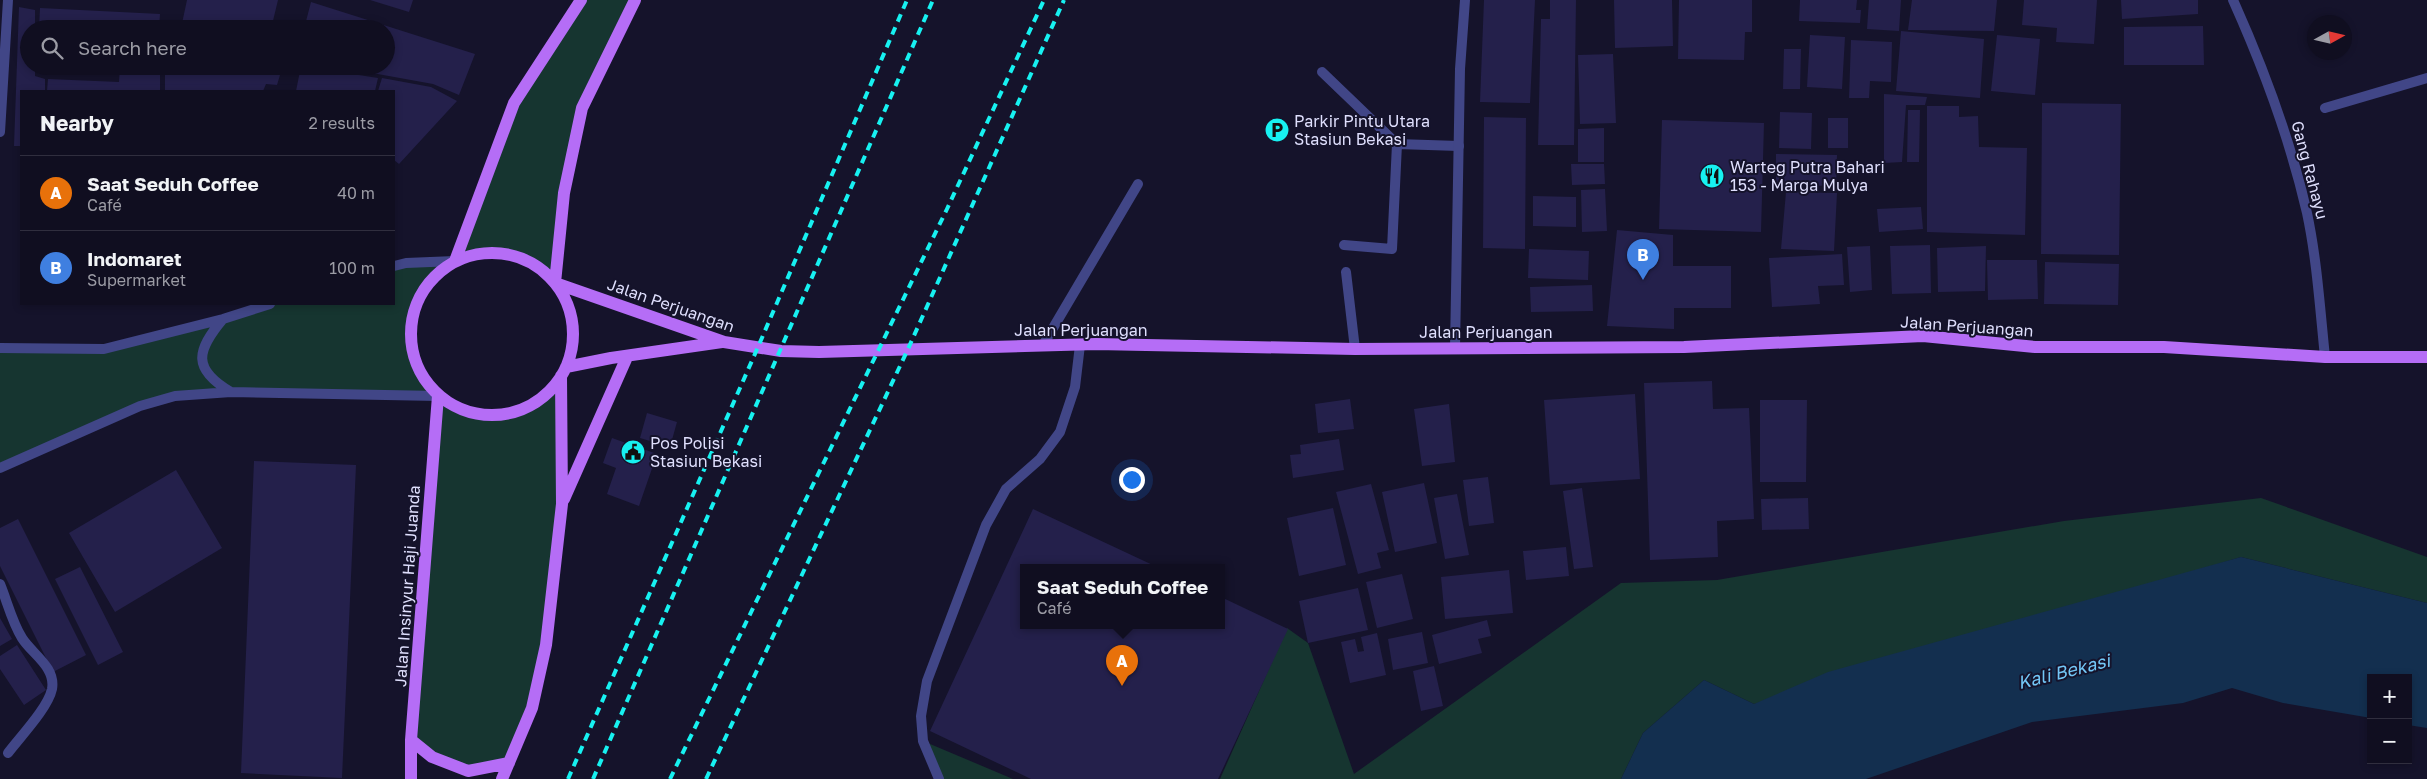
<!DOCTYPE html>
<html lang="en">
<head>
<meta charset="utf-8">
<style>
	:root { --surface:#100e20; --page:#1e1c2d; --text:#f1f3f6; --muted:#9c9ca5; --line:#302e3e; --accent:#17f1f1 }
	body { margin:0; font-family:"Golos Text",sans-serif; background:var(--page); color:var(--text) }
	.controls { position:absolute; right:15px; bottom:15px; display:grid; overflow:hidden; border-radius:0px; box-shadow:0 2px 8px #0003 }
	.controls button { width:45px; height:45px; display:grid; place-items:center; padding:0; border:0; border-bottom:1px solid var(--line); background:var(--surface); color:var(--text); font:25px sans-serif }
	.compass { position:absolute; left:2307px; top:15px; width:45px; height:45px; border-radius:50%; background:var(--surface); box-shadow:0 2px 8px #0003; rotate:82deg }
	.you { position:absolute; left:1131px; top:479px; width:18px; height:18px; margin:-12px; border:4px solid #fff; border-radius:50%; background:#1a73e8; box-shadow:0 0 0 8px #1a73e833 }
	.badge { display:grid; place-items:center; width:32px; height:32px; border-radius:50%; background:var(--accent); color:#fff; font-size:16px; font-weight:700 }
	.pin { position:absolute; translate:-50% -41px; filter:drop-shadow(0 1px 2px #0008) }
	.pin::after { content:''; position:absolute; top:26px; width:18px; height:15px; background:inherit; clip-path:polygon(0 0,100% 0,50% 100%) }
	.popup { position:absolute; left:1020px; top:564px; width:205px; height:65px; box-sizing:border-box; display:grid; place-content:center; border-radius:0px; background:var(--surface); filter:drop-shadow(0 1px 4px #0005); font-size:16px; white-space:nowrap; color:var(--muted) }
	.popup b { font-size:19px; color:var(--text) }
	.popup::after { content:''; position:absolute; left:50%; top:100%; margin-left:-10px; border:10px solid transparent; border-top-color:var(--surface) }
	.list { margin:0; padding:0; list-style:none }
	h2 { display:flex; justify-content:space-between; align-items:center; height:65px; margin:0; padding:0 20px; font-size:21px }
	h2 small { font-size:16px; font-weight:400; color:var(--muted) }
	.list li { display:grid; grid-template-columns:32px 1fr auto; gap:15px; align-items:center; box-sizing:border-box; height:75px; padding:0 20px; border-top:1px solid var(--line) }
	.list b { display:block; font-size:19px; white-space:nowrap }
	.list p { margin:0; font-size:16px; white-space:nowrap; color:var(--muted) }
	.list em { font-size:16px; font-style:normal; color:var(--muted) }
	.icon { flex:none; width:28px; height:28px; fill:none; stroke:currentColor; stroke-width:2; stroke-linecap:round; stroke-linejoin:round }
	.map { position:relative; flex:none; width:2427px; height:779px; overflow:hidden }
	.search { position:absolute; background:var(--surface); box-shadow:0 2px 8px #0003; left:20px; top:20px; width:375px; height:55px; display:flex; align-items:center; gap:12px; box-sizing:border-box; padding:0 18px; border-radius:28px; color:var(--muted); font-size:19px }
	.panel { position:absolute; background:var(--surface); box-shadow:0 2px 8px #0003; left:20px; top:90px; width:375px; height:215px; border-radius:0px }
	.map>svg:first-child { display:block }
	.green { fill:#163530 }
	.water { fill:#132f4f }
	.building { fill:#24204b }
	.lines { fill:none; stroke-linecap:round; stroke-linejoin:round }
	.service { stroke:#414687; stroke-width:10 }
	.minor { stroke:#414687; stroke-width:10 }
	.tertiary { stroke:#414687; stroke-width:10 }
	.primary { stroke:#b56df6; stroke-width:12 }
	.rail { stroke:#17f1f1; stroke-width:4; stroke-dasharray:8 6; stroke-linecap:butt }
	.labels { text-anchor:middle; stroke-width:4; stroke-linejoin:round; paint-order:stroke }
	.poi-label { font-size:16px; fill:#dfdffd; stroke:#15132b; text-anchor:start }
	.street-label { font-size:16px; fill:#dfdffd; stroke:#15132b }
	.water-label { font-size:18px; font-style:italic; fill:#73c7f7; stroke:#15132b }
</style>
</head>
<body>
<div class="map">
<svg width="2427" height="779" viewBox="0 0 2427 779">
	<rect width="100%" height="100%" fill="#15132b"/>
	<path class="green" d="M581 0H635L582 108 555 283 544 272 523 259 504 253H478L455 261 425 285 410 328 418 370 438 396 464 412 496 416 514 413 536 403 550 391 561 376 562 504 546 645 509 763 468 771 411 740 438 396H175L0 468V348L104 349 270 304H394V266L455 261 514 103Z
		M2261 498 2427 557V603L2241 557 1754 704 1704 680 1643 733 1621 779H1220L1287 628 1308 643 1354 774 1621 583 1717 580 2064 521Z
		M923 741 1013 779H939Z"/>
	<path class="water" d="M2241 557 2427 603V728L2408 725V678H2371V718L2283 703 2232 688 2183 703 2032 722 1866 779H1621L1643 733 1704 680 1754 704 1828 672Z"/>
	<path class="building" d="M187 0H278L271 29 181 28Z
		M370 0H413L409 12Z
		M1484 0H1535L1530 103 1480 102Z
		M1550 0H1576L1574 145H1538L1541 19H1550Z
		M1614 0H1672L1673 46 1615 48Z
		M1679 0H1752V32H1745L1744 60 1678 59Z
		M1800 0H1857L1856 10H1861L1860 23 1799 21Z
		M1869 0H1901L1899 31 1867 29Z
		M1912 0H1997L1994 31 1908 30Z
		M2024 0H2097L2094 44 2056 42 2057 28 2022 25Z
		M2121 0H2198V14L2122 19Z
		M311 2 475 54 459 95 433 84 339 67 386 66V29H304Z
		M19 7 35 10V29H29V66H35V76L45 79V91H21V146H14Z
		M40 8 160 14 159 29H39Z
		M2203 26 2204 65H2124V27Z
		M1901 31 1984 39 1980 98 1896 91Z
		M1810 35 1845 37 1842 89 1807 87Z
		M1997 35 2040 39 2035 95 1991 91Z
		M1851 40 1892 42 1891 82 1870 81 1869 98H1849Z
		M1784 49H1801L1800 89H1783Z
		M1613 54 1616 123 1580 124 1578 55Z
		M37 66H112L111 75 37 73Z
		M120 66H160V91H47L48 79 119 82Z
		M165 66H289V74L280 75 277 85 266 84 263 91H165Z
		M301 66 378 78 375 91H296Z
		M382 78 431 87 457 101 399 164 394 160V91H378Z
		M1884 94 1927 97 1925 105H1906L1902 162 1884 163Z
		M2042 103 2121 104 2119 255 2041 254Z
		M1927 106H1959V117L1978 116 1979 147 2027 148 2025 235 1927 232Z
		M1908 110H1920L1919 162H1907Z
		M1780 112 1812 113 1811 149 1779 148Z
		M1484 117 1526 118 1525 249 1483 248Z
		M1828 118H1848V148H1828Z
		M1662 120 1764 123 1761 232 1659 229Z
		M1604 128V162H1578V129Z
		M1776 154 1837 155 1836 186 1776 185Z
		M1571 164H1604L1605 184 1572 185Z
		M1605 189 1607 231 1582 232 1581 190Z
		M1786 192 1837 193 1834 251 1781 249Z
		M1533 196 1576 197V227L1533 226Z
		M1921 207 1923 229 1879 232 1877 209Z
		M1617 230 1673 235V266H1731V308H1674V329L1607 326Z
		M1930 245 1931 293 1892 294 1890 246Z
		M1870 246 1872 290 1850 292 1847 247Z
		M1986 246 1985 291 1938 292 1937 248Z
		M1529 249 1589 251 1588 280 1528 278Z
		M1842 254 1844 285 1818 286 1820 304 1772 307 1769 258Z
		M1987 260H2037L2038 299 1988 300Z
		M2045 262 2119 264 2118 305 2044 304Z
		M1592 285 1593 311 1531 312 1530 287Z
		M1712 381 1713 409 1749 408 1754 519 1717 521 1718 557 1650 560 1644 383Z
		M1635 394 1640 479 1550 485 1544 400Z
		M1350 399 1354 429 1318 433 1315 404Z
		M1760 400H1807L1806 482H1760Z
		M1449 404 1455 462 1422 466 1414 409Z
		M647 413 677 422 670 447 640 438Z
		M612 438 657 454 639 506 607 494 616 468 603 463Z
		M1339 439 1344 470 1293 478 1290 455 1301 454 1300 445Z
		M254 461 356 465 342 778 241 773Z
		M176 470 222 548 115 612 69 533Z
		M1488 477 1494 523 1469 526 1463 480Z
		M1424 483 1437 543 1395 552 1382 492Z
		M1371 484 1389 550 1377 553 1381 568 1358 574 1336 492Z
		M1582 488 1593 567 1574 569 1563 491Z
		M1457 494 1469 555 1445 559 1434 498Z
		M1808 498 1809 529 1762 530 1761 499Z
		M1333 508 1346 565 1299 576 1287 518Z
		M1033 509 1157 567H1023V625H1221V597L1288 629 1218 779H1031L930 731Z
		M18 519 86 655 53 672 0 566V528Z
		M1566 547 1569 576 1526 580 1523 551Z
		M80 567 123 652 98 665 55 579Z
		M1509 570 1513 613 1445 619 1441 577Z
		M1402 574 1413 619 1377 628 1366 582Z
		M1358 588 1368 630 1308 643 1299 601Z
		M0 618 12 639 0 646Z
		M1487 620 1491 636 1478 639 1482 653 1439 664 1432 635Z
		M1422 632 1428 663 1393 670 1388 639Z
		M1377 633 1386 675 1350 683 1341 642 1355 639 1358 652 1364 651 1361 637Z
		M17 645 46 690 24 705 0 669V656Z
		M1434 666 1443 706 1421 711 1413 671Z"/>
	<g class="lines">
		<path class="service" d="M1322 72 1397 144 1392 249 1344 245
			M2325 108 2427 78
			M1397 144 1459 146
			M1346 272 1355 349
			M1043 345 1138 184
			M0 584C7 601 12 622 22 638 32 654 56 667 52 689 48 708 20 737 8 753
			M939 779 923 741 921 716 927 681 986 525 1006 489 1040 459 1060 432 1075 387 1080 345"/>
		<path class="minor" d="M2233 0C2264 69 2290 139 2307 213 2317 260 2320 309 2325 357
			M0 132 8 0
			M1455 348 1460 69 1465 0"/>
		<path class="tertiary" d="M394 266 406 263 455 261
			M223 319C196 351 192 369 231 392
			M0 348 104 349 223 319 270 304
			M0 468 140 406 175 396 231 392 438 396"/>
		<path class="primary" d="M635 0 582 108 564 193 555 283 724 342 781 351 819 352 1096 344 1355 349 1684 347 1923 336 2035 347H2164L2325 357H2427
			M411 334a81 81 0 1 1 162 0a81 81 0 1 1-162 0Z
			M455 261 514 103 581 0
			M566 367 611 358 722 342
			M564 499 627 357
			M411 740 432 757 468 771 509 763
			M411 779V740L438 396
			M502 779 532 708 546 645 562 504 561 376"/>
		<path class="rail" d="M568 779 758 347 907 0
			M593 779 933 0
			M670 779 947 209 1044 0
			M706 779 908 349 1064 0"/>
	</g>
	<defs>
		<symbol id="parking-disc" viewBox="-11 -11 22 22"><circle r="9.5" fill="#17f1f1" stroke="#15132b"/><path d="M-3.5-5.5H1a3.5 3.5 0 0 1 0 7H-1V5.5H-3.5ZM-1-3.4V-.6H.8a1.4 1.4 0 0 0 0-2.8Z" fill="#111"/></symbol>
		<symbol id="restaurant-disc" viewBox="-11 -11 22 22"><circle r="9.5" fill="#17f1f1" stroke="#15132b"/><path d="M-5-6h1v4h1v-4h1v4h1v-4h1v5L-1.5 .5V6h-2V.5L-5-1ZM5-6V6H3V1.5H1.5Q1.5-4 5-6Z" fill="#111"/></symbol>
		<symbol id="civic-disc" viewBox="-11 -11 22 22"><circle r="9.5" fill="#17f1f1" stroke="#15132b"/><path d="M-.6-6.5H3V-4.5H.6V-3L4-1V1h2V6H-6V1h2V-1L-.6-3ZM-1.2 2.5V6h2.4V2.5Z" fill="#111"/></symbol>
	</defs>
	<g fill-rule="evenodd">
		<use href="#parking-disc" x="1263" y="116" width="28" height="28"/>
		<use href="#restaurant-disc" x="1698" y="162" width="28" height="28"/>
		<use href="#civic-disc" x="619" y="438" width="28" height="28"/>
	</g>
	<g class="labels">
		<g class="poi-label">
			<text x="1294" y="127">Parkir Pintu Utara<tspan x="1294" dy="18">Stasiun Bekasi</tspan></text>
			<text x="1730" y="173">Warteg Putra Bahari<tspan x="1730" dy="18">153 - Marga Mulya</tspan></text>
			<text x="650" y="449">Pos Polisi<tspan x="650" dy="18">Stasiun Bekasi</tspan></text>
		</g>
		<g class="street-label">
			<text transform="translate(2310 170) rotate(75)" y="6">Gang Rahayu</text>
			<text transform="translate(671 305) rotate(19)" y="6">Jalan Perjuangan</text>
			<text transform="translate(1967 326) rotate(4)" y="6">Jalan Perjuangan</text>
			<text x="1081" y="336">Jalan Perjuangan</text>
			<text x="1486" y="338">Jalan Perjuangan</text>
			<text transform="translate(407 586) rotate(-86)" y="6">Jalan Insinyur Haji Juanda</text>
		</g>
		<g class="water-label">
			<text transform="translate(2064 672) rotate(-14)" y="6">Kali Bekasi</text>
		</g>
	</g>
</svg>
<div class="controls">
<button>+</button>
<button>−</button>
</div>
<svg class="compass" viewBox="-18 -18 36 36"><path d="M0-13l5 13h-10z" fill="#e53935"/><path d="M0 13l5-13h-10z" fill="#9c9ca5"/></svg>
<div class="you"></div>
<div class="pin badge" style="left:1122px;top:686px;background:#e8710a">A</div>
<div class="popup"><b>Saat Seduh Coffee</b>Café</div>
<div class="pin badge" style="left:1643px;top:280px;background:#3f7fe0">B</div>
<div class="search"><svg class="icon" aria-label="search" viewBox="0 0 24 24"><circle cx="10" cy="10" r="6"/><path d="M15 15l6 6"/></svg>Search here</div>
<section class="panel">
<h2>Nearby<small>2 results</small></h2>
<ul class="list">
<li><span class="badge" style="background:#e8710a">A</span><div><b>Saat Seduh Coffee</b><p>Café</p></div><em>40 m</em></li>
<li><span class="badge" style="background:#3f7fe0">B</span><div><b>Indomaret</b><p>Supermarket</p></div><em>100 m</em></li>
</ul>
</section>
</div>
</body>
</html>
